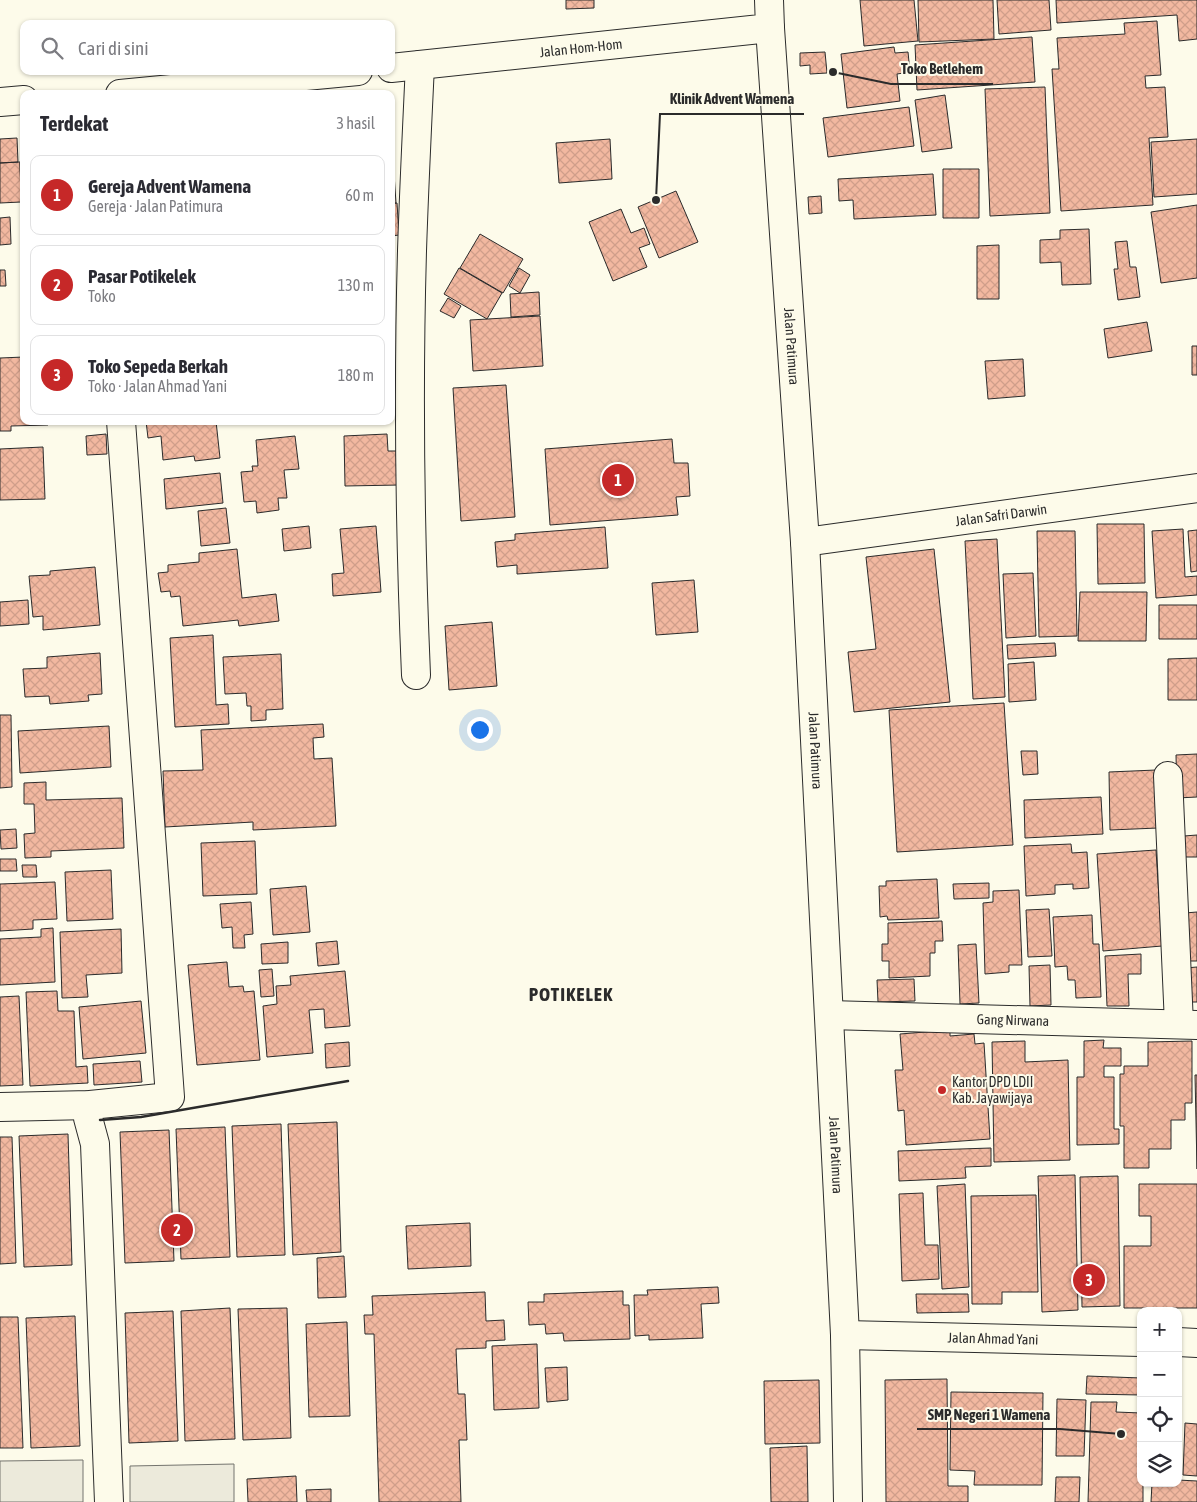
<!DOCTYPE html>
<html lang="id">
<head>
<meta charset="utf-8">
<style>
	:root { --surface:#fff; --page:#f7f7f7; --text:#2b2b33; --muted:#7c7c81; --line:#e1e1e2; --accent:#c62828 }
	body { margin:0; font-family:"Asap Condensed",sans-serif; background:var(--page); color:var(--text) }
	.controls { position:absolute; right:15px; bottom:15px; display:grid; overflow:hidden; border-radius:10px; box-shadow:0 1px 4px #0004 }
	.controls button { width:45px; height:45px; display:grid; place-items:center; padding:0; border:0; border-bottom:1px solid var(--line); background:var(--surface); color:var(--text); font:25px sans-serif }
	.you { position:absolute; left:479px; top:729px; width:18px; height:18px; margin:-12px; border:4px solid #fff; border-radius:50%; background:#1a73e8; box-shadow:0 0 0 8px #1a73e833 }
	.badge { display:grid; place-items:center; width:32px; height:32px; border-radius:50%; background:var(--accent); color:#fff; font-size:16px; font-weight:700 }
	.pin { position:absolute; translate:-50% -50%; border:2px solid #fff; box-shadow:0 1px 5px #0006 }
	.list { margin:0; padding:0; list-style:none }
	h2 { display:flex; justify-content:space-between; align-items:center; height:65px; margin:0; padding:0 20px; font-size:21px }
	h2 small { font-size:16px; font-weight:400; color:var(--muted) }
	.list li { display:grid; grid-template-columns:32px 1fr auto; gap:15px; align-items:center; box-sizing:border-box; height:80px; margin:0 10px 10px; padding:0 10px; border:1px solid var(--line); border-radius:10px }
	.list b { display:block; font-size:19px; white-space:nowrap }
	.list p { margin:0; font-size:16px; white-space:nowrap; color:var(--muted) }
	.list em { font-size:16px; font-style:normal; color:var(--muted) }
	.icon { flex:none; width:28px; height:28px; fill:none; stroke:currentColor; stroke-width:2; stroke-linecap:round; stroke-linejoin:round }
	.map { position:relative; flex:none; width:1197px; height:1502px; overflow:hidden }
	.search { position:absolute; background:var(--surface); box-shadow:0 1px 4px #0004; left:20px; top:20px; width:375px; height:55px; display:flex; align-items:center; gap:12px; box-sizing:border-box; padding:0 18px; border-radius:10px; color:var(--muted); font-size:19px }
	.panel { position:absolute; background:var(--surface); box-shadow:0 1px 4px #0004; left:20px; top:90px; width:375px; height:335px; border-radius:10px }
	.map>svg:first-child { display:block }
	.parking { fill:#eceadb; stroke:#74746e }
	.building { fill:url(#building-cross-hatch); stroke:#2b2b2b }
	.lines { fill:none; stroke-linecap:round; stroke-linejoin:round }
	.minor-casing { stroke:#2b2b2b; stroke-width:30 }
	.major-casing { stroke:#2b2b2b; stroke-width:30 }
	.highway-casing { stroke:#2b2b2b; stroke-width:30 }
	.minor { stroke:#fdfbea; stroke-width:28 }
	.major { stroke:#fdfbea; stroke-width:28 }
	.highway { stroke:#fdfbea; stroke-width:28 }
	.wall { stroke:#2b2b2b; stroke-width:2.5 }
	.poi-dot { fill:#c62828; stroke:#fdfbea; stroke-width:2 }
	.labels { text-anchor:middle; stroke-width:4; stroke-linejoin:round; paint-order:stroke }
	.street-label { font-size:14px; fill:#2b2b2b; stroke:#fdfbea }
	.poi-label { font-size:14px; fill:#2b2b2b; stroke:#fdfbea; text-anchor:start }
	.district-label { font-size:19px; font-weight:bold; letter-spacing:1px; fill:#2b2b2b; stroke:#fdfbea }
	.leader { fill:none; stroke:#2b2b2b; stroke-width:2 }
	.callout-dot { fill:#2b2b2b; stroke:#fdfbea; stroke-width:2 }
	.callout-label { font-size:15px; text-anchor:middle; font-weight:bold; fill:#2b2b2b; stroke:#fdfbea; stroke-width:4; stroke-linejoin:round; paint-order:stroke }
</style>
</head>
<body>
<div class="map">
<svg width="1197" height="1502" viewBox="0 0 1197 1502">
	<defs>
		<pattern id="building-cross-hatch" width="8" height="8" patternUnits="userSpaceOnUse" patternTransform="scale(1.25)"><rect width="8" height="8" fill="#f2b8a0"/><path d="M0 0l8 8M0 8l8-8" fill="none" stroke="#d09e8a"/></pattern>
	</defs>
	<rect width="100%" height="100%" fill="#fdfbea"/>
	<path class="parking" d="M83 1460V1502H0V1461Z
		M234 1464V1502H130V1466Z"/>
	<path class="building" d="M566 0H594V8L566 9Z
		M860 0H914L918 41 864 46Z
		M918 0H993L994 39 919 42Z
		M997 0H1049L1051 30 999 34Z
		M1056 0H1197V39L1179 41 1177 15 1057 23Z
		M1157 21 1161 75 1145 76 1146 88 1165 87 1168 137 1149 138 1153 205 1061 211 1052 69H1059L1057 38 1125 34 1124 23Z
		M1032 37 1035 82 917 90 915 45Z
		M894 47 895 53 908 52 910 72 897 74 900 101 847 108 841 54Z
		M825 52 827 73 810 74V65L800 66V53Z
		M1045 87 1050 213 990 216 985 89Z
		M945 95 952 148 922 152 915 100Z
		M909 107 914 146 828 157 823 118Z
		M17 138 18 162 0 163V139Z
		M610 139 612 179 559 183 556 143Z
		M1197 139V194L1154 197 1151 142Z
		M391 159H393L396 203H391Z
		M20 162 21 202 0 203V163Z
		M24 162V195H21L20 163Z
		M943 169H979V218H943Z
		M933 174 936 215 854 219 853 200 839 201 838 179Z
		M676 191 698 242 659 258 638 207Z
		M821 196 822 213 809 214 808 197Z
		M397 203 399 235 391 236V204Z
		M1197 205V278L1161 283 1151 212Z
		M621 209 631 233 644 228 650 244 639 248 647 267 613 281 589 222Z
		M21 215H24V249Z
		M10 217 11 244 0 245V218Z
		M1089 229 1091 284 1062 285 1061 262 1040 263V240L1060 239V230Z
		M480 234 523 259 503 293 460 268Z
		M1127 241 1130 267H1136L1140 297 1118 300 1114 269H1118L1115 242Z
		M999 245V299H977V246Z
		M459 268 502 293 487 319 444 294Z
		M519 268 530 275 520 293 509 286Z
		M0 270H5L6 286H0Z
		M539 292 540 315 511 317 510 294Z
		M448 298 461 306 454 318 440 311Z
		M540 316 543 366 473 371 470 320Z
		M1147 322 1152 351 1108 358 1104 329Z
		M1192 346H1197V375H1192Z
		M24 357V421H48V425L11 426V431H0V358Z
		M1023 359 1025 396 988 399 985 361Z
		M506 385 515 517 461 521 453 388Z
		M146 421H216L220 458 195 461 194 456 163 460 161 436 148 438Z
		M106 434 107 454 87 455 86 436Z
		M387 434 388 451H399L400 485 345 486 344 436Z
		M295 436 299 469 284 470 287 498H278L279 510 257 513 256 501 244 502 241 472 253 471 252 466H258L256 440Z
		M672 439 674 463H688L690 496 676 497 678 515 550 525 545 449Z
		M43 447 45 499 0 500V449Z
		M220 473 223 503 166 509 164 479Z
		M226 508 230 543 201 546 198 511Z
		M1097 524H1144L1145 583 1098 584Z
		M309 526 311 548 284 551 282 529Z
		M376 526 381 592 333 596 332 574 344 573 340 529Z
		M605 527 608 568 517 574V565L497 567 495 542 515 540V534Z
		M1183 529 1185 577 1197 576V595L1156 598 1152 531Z
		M1197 530V571L1191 572 1188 531Z
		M1037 531H1075L1077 636 1039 637Z
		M997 539 1005 697 973 699 965 541Z
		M237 549 242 598 276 594 279 621 239 626 238 620 183 626 180 596 171 597 170 591 161 592 158 573 168 572V565L199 562V553Z
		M934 549 950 702 854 712 848 652 876 649 866 557Z
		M95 567 100 625 43 630V616L33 617 29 576 50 575V571Z
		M1033 573 1036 636 1006 638 1003 574Z
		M694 580 698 632 656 635 652 583Z
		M1080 592H1147L1146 641H1078Z
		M28 600 29 624 0 626V602Z
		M1159 605H1197V639H1159Z
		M492 622 497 686 449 690 445 626Z
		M213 635 216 705 228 704 229 724 175 727 170 638Z
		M1055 643 1056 656 1008 659 1007 645Z
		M100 653 102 694 88 695 89 701 50 704 49 696 25 697 23 669 47 668V657Z
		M281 654 283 709 266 710V720L251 721V706H247L246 693 225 694 223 657Z
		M1197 658V700H1168V659Z
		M1034 662 1036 700 1009 702 1008 664Z
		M1004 703 1013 845 897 852 889 710Z
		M0 715H11L12 787 0 788Z
		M323 724 324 737 313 738 314 759 332 758 336 826 253 830V822L165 827 163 771 203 770 201 730Z
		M109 726 111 767 20 773 18 731Z
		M1021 751H1037L1038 774 1023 775Z
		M1197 754V797L1177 798 1176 755Z
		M1156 770 1158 828 1110 830 1109 772Z
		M46 782V800L122 798 124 848 51 851V857L25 858 24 834 35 833 34 804H24V783Z
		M1101 797 1103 834 1025 838 1024 800Z
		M16 829 17 848 1 849 0 830Z
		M1197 835V857H1185L1184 836Z
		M255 841 257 894 203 896 201 843Z
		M1071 844 1072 853 1087 852 1089 888 1073 889V884L1055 885V894L1026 896 1024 846Z
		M1156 850 1162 946 1103 951 1097 854Z
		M0 859H16L17 871H0Z
		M22 865H36L37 877H23Z
		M111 870 113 919 67 921 65 872Z
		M937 879 939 918 888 920 887 916 880 917 879 886H886V881Z
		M55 882 57 919 33 920V929L0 931V884Z
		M989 883V898L954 899 953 884Z
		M306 886 310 932 273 935 270 889Z
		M1019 890 1022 965H1009V972L985 974 983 903 993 902V891Z
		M251 902 253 934 244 935 245 948H233L232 927 222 928 220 904Z
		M1049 909 1052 956 1028 957 1026 910Z
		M1197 912V961H1188L1185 913Z
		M1092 915 1093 944H1099L1101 997 1076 998 1075 980H1068L1067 966 1055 967 1053 917Z
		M942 921 943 941H935V953H930V976L889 978V961H882V944H888V923Z
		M53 928 55 982 0 985V939L41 937V929Z
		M121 929 122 973 86 975 88 997 62 998 60 932Z
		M337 941 339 964 318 966 316 943Z
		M288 942V963L262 964 261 944Z
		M976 944 979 1003 960 1004 958 945Z
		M1141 954V974H1128L1129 1006H1107L1105 956Z
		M227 962 229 987 243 986 244 992 254 991 260 1060 197 1065 188 965Z
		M1050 965 1051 1005 1030 1006 1029 966Z
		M1197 967V1002H1187L1185 968Z
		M272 969 274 996 261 997 259 970Z
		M345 971 350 1026 325 1028 324 1009 309 1010 313 1053 267 1057 263 1006 277 1004 276 986 291 985 290 976Z
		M914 979 915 1001 878 1002 877 980Z
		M57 991 58 1011H74L76 1067 87 1066 88 1083 30 1086 26 992Z
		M19 996 23 1085 0 1086V997Z
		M141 1001 146 1053 83 1059 79 1007Z
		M950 1030V1036L974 1034 975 1044 984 1043 990 1139 906 1145 904 1110 898 1111 895 1070H903L900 1034Z
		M1104 1040 1103 1048H1121V1066H1104V1077H1114V1129H1119V1144L1077 1145V1077H1084V1041Z
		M1025 1041V1062L1068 1060 1070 1160 994 1162 992 1042Z
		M1192 1041V1103H1185V1120H1171V1149H1149V1168H1124V1126H1120V1074H1124V1066H1148V1042Z
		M349 1042 350 1066 326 1068 325 1044Z
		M140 1061 142 1082 94 1085 93 1064Z
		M1195 1075H1197V1169Z
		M337 1122 341 1252 293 1255 288 1124Z
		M281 1124 285 1255 237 1257 232 1126Z
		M225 1127 230 1257 181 1259 176 1129Z
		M169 1130 174 1261 125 1263 120 1132Z
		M68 1134 72 1265 24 1267 19 1136Z
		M0 1137H12L16 1263 0 1264Z
		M991 1148V1166L965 1167 966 1178 899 1181 898 1151Z
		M1075 1175 1078 1310 1042 1312 1038 1176Z
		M1118 1176 1120 1306 1082 1307 1080 1177Z
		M965 1184 969 1287 942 1289 937 1186Z
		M1139 1184H1197V1308H1124V1246H1151V1216H1139Z
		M923 1193 925 1245H938L939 1279 902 1281 899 1194Z
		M1036 1195 1038 1292H1002V1304H972L971 1196Z
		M470 1223 471 1266 408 1269 406 1226Z
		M344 1256 346 1297 318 1298 317 1258Z
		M718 1287 719 1303 701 1304 703 1338 649 1340V1335L635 1336 634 1295H648L647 1290Z
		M623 1291V1305H629L630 1339 564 1341 563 1333 546 1334 545 1324 529 1325 528 1302H544V1294Z
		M485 1292 486 1321 504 1320 505 1340 486 1341V1348L456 1349 458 1394H465L467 1440H459L461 1502H379L374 1334H365L364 1315H373L372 1296Z
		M916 1294H968L969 1312 917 1313Z
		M230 1308 235 1439 185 1441 181 1311Z
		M287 1308 291 1438 243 1440 238 1309Z
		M173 1311 178 1441 129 1443 125 1313Z
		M75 1316 80 1446 31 1448 26 1318Z
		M0 1317H18L23 1448H0Z
		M347 1322 350 1416 309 1417 306 1324Z
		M537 1344 539 1408 494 1410 492 1346Z
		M567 1367 568 1400 547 1402 545 1368Z
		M1087 1376 1141 1378V1395L1086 1394Z
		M947 1379 948 1486H968V1502H886L885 1380Z
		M819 1380 820 1443 765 1444 764 1381Z
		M951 1392 1043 1393 1042 1485H974L975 1471 950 1470Z
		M1057 1399 1086 1400 1084 1456H1056Z
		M1091 1402H1117L1116 1412 1141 1413V1483H1143V1502H1088Z
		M1185 1423 1197 1424V1476L1183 1475Z
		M807 1446 808 1502H771L770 1448Z
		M296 1476 297 1502H248L247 1479Z
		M1056 1477H1080L1079 1502H1055Z
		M1178 1480 1197 1481V1502H1151L1152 1483H1178Z
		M331 1489V1502H307L306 1490Z"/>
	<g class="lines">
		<defs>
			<g id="minor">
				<path id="s1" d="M805 542 1197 488"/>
				<path d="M416 675C410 534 408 392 412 251 414 189 417 127 420 65"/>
				<path d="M1168 776 1179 1024"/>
				<path id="s2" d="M829 1015 1197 1025"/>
				<path d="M90 1105 88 1118 95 1144 109 1502"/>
				<path d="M0 1107 90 1105 170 1097 121 421"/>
			</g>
			<g id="major">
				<path id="s3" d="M770 28 805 542 845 1335 848 1502"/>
				<path id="s4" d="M845 1335 1141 1342"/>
				<path d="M1178 1342 1197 1343"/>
			</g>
			<g id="highway">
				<path id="s5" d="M391 68 770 28 769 0"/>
				<path d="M120 94 358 71"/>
				<path d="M0 102 24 100"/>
			</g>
		</defs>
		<use href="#minor" class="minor-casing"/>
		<use href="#major" class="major-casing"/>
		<use href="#highway" class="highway-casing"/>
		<use href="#minor" class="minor"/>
		<use href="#major" class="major"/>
		<use href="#highway" class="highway"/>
		<path class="wall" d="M100 1120 141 1117 348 1081"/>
	</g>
	<circle class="poi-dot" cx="942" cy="1090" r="5"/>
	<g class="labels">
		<g class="street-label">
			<text dy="5" stroke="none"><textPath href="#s5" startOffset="191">Jalan Hom-Hom</textPath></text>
			<text dy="5" stroke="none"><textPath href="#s3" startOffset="319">Jalan Patimura</textPath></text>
			<text dy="5" stroke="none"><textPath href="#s1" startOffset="198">Jalan Safri Darwin</textPath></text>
			<text dy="5" stroke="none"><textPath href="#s3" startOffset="724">Jalan Patimura</textPath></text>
			<text dy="5" stroke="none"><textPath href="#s2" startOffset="184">Gang Nirwana</textPath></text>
			<text dy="5" stroke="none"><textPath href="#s3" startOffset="1129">Jalan Patimura</textPath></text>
			<text dy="5" stroke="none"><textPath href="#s4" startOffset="148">Jalan Ahmad Yani</textPath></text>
		</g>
		<g class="poi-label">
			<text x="952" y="1087">Kantor DPD LDII<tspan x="952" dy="16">Kab. Jayawijaya</tspan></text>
		</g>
		<g class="district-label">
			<text x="571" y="1001">POTIKELEK</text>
		</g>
	</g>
	<path class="leader" d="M833 72L891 84H993M656 200L660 114H804M1121 1434L1060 1429H917"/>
	<g class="callout-dot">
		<circle cx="833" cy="72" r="5"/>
		<circle cx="656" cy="200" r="5"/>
		<circle cx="1121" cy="1434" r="5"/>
	</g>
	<g class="callout-label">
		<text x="942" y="74">Toko Betlehem</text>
		<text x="732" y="104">Klinik Advent Wamena</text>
		<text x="989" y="1420">SMP Negeri 1 Wamena</text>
	</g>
</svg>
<div class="controls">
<button>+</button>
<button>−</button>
<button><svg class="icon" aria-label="locate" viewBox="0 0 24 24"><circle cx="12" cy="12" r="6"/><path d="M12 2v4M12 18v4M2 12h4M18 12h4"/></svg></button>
<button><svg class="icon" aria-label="layers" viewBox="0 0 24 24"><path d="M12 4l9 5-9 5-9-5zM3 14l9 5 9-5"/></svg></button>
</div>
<div class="you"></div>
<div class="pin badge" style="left:618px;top:480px">1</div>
<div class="pin badge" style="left:177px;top:1230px">2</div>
<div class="pin badge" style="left:1089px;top:1280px">3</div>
<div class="search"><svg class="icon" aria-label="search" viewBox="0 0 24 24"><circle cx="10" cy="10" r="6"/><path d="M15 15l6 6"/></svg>Cari di sini</div>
<section class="panel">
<h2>Terdekat<small>3 hasil</small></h2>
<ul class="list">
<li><span class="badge">1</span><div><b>Gereja Advent Wamena</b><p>Gereja · Jalan Patimura</p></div><em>60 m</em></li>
<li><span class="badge">2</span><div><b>Pasar Potikelek</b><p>Toko</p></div><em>130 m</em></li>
<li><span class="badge">3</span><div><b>Toko Sepeda Berkah</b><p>Toko · Jalan Ahmad Yani</p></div><em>180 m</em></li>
</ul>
</section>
</div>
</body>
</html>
